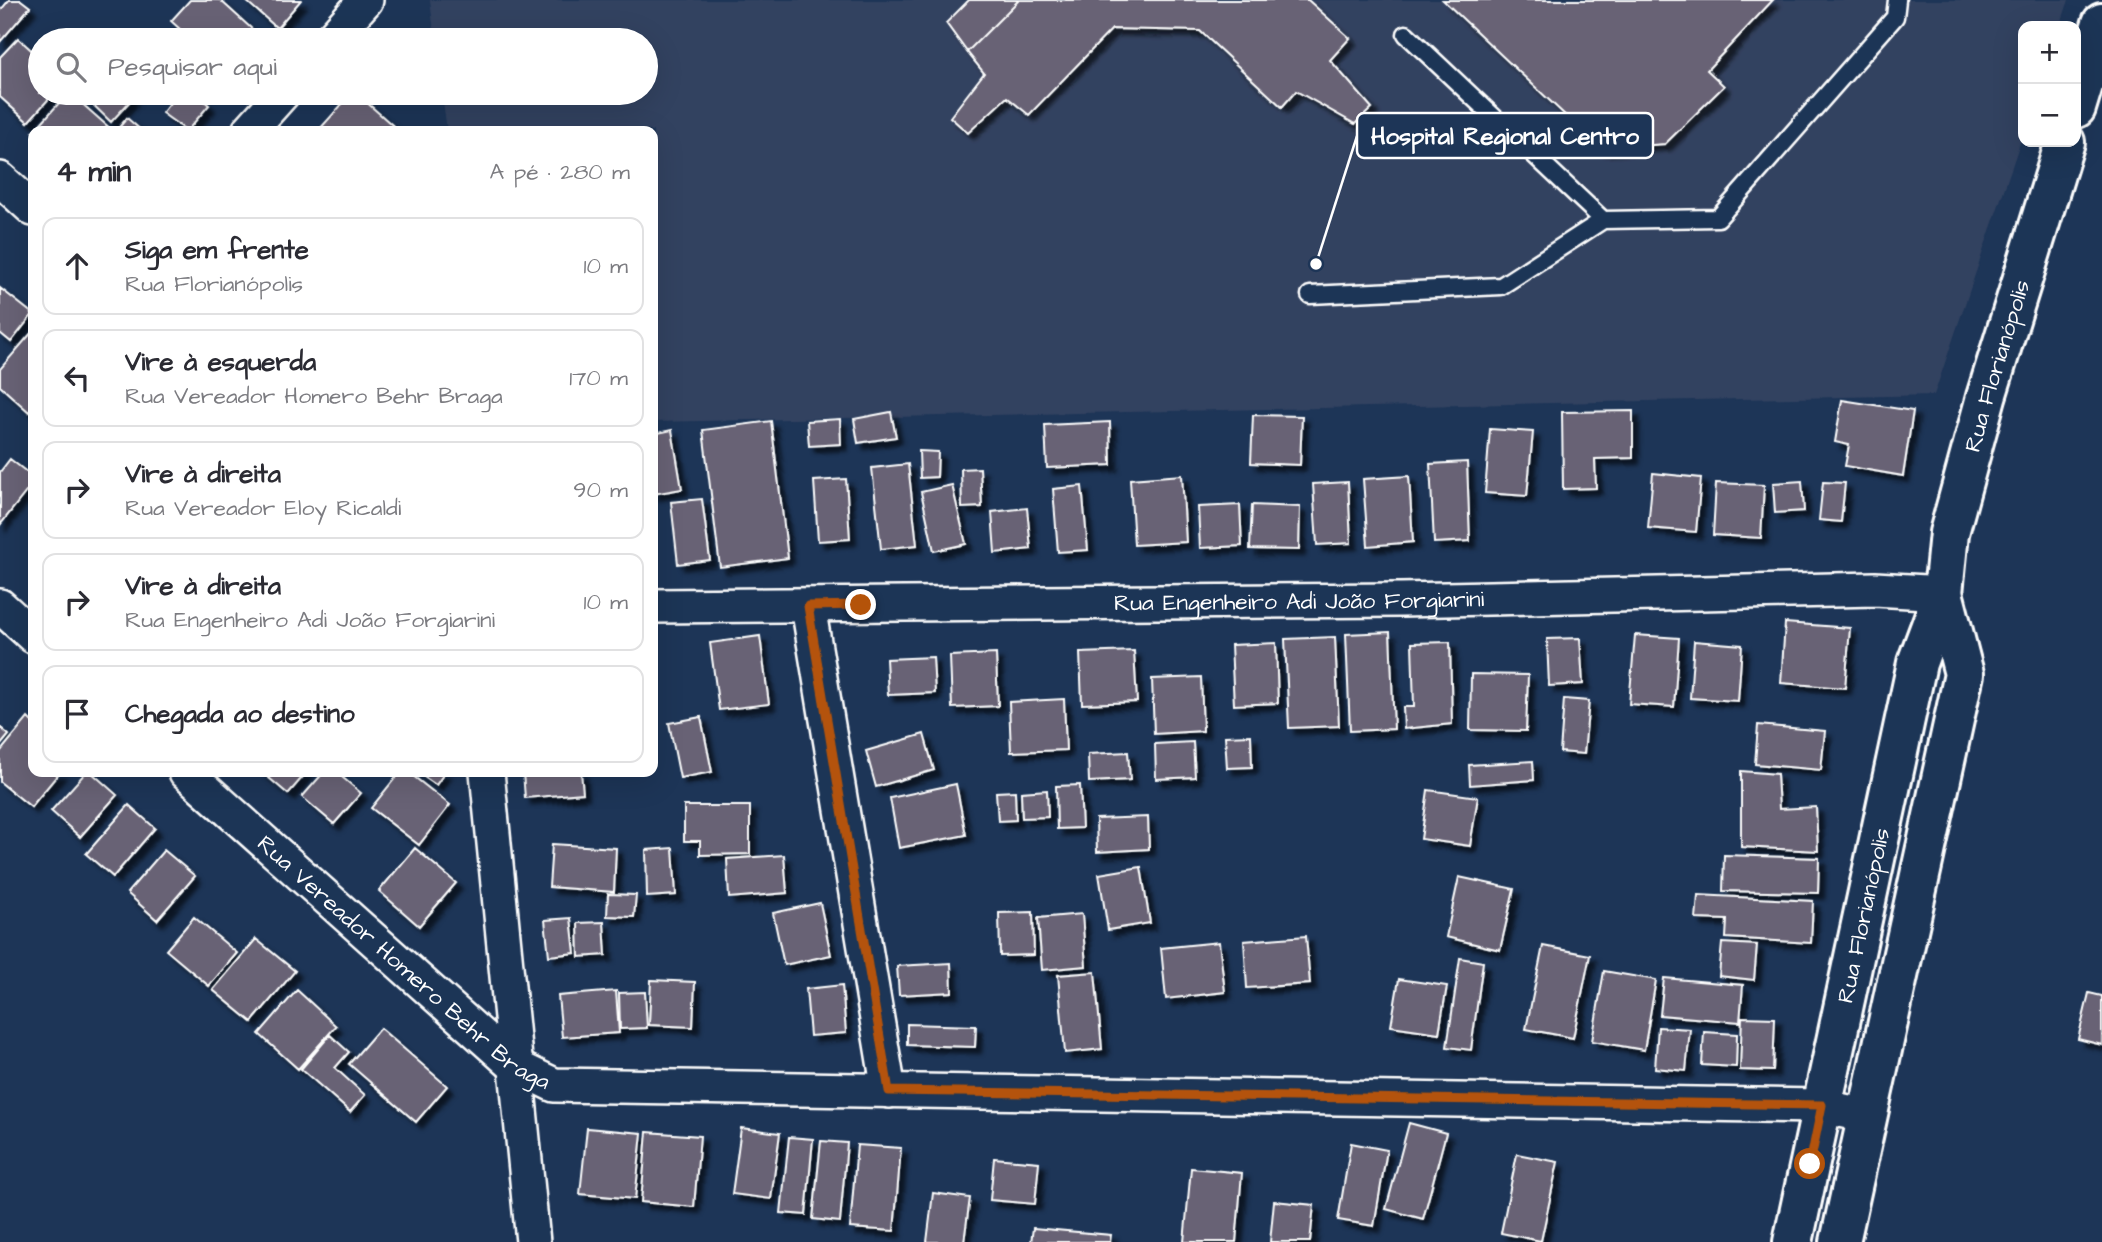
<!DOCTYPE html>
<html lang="pt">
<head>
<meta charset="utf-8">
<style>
	:root { --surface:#fff; --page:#f7f7f7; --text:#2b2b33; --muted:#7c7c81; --line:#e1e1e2 }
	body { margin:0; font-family:"Architects Daughter",sans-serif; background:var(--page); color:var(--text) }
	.controls { position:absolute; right:21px; top:21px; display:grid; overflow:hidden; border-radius:14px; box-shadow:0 7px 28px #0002 }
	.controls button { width:63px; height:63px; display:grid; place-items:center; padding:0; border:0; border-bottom:2px solid var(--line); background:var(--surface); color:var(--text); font:35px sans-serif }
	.stop { position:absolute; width:21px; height:21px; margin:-16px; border:5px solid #b45309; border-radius:50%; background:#fff }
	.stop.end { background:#b45309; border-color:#fff; box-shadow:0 2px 7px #0008 }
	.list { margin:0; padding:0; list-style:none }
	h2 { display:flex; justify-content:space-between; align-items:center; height:91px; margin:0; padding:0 28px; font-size:30px }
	h2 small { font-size:23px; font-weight:400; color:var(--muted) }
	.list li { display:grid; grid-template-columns:46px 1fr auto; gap:21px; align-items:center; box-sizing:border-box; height:98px; margin:0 14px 14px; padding:0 14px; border:2px solid var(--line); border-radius:14px }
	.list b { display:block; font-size:26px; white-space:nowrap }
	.list p { margin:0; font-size:23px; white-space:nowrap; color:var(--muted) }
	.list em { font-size:23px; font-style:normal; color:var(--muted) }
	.icon { flex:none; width:38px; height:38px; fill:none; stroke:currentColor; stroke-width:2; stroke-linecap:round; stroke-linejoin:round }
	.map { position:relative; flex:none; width:2102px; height:1242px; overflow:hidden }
	.search { position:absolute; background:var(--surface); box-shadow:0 7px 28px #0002; left:28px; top:28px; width:630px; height:77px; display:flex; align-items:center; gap:18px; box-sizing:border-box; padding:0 24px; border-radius:38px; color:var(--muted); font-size:26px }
	.panel { position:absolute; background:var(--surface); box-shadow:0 7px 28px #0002; left:28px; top:126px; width:630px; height:651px; border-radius:14px }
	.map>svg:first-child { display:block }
	.built { fill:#334260 }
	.building { fill:#676274; stroke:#fff; stroke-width:2; filter:url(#shadow) }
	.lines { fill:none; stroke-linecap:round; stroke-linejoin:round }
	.lane-casing { stroke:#fff; stroke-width:21 }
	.street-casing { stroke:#fff; stroke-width:38 }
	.secondary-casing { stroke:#fff; stroke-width:44 }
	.lane { stroke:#1d3557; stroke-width:16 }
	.street { stroke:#1d3557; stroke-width:33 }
	.secondary { stroke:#1d3557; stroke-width:38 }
	.route { stroke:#b45309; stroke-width:9 }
	.labels { text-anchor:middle; stroke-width:7; stroke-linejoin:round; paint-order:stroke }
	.street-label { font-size:23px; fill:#fff; stroke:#1d3557 }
	.leader { fill:none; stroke:#fff; stroke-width:2.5 }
	.callout-dot { fill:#fff; stroke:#1d3557; stroke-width:2.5 }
	.callout { fill:#1d3557; stroke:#fff; stroke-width:2.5 }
	.callout-label { font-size:24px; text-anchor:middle; font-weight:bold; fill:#fff }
</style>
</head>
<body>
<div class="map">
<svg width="2102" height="1242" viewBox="0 0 2102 1242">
	<defs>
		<filter id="shadow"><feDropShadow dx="6" dy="6" stdDeviation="2" flood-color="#0009"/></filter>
	</defs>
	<rect width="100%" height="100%" fill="#1d3557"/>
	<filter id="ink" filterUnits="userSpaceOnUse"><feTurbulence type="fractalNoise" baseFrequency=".0143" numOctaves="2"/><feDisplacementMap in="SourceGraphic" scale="14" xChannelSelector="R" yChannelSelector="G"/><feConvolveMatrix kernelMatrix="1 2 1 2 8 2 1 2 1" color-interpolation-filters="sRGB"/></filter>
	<g filter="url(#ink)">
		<path class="built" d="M430 0H2069L2060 26H2023V134L1934 395 653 422V131H447L442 93H646V40H435Z"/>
		<path class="building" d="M9 0H21L30 7 0 42V11Z
			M190 0H220L252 29 241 40H192L171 21Z
			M245 0H301L277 28Z
			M969 0H1019L967 52 946 23Z
			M1019 0H1308L1350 38 1330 60 1372 108 1355 124 1296 91 1282 107 1200 31 1112 29 1029 115 1007 97 968 133 950 117 984 73 967 52Z
			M1443 0H1773L1707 70 1724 86 1665 144 1601 149Z
			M18 38 40 58V93H54L28 122 0 97V57Z
			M68 93H70L113 131H34Z
			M81 93H126L132 99 111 122Z
			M178 93H195L209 105 187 131 162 113Z
			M352 93H356L399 131H318Z
			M127 118 142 131H116Z
			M0 288 33 314 11 342 0 333Z
			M33 331V407L29 412 0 386V369Z
			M1842 400 1913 411 1903 476 1845 466 1849 445 1835 442Z
			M1633 411V458L1595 459 1596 488 1563 489 1562 412Z
			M891 412 896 437 858 443 854 419Z
			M1253 415 1302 416 1300 465 1251 463Z
			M840 419 841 444 809 446 807 421Z
			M771 421 788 558 720 567 703 430Z
			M1110 422 1111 465 1047 468 1045 425Z
			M1490 429 1533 432 1527 496 1485 493Z
			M672 430 682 489 653 494V434Z
			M919 451 938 452 937 477 920 478Z
			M10 459 33 477V483L0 525V472Z
			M1467 462 1470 541 1434 543 1430 464Z
			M908 464 917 545 881 549 872 468Z
			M980 468 982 507 962 508 961 469Z
			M1653 473 1701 478 1696 532 1648 528Z
			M1182 475 1186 542 1134 545 1130 479Z
			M1409 476 1413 542 1368 546 1363 479Z
			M846 479 850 539 818 541 814 481Z
			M1802 481 1804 511 1775 513 1773 483Z
			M1348 482 1351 543 1317 545 1313 484Z
			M1823 482 1845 483 1841 522 1819 520Z
			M1716 483 1764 485 1761 538 1713 535Z
			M952 485 966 544 934 551 921 492Z
			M1082 486 1088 550 1058 552 1053 489Z
			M702 499 710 560 678 564 671 502Z
			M1240 505 1242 546 1200 548 1198 507Z
			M1252 505 1300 507 1299 550 1250 549Z
			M1027 508 1031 549 995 553 992 512Z
			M1785 623 1850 628 1845 688 1781 683Z
			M1390 632 1394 729 1350 731 1346 634Z
			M1635 635 1679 638 1674 707 1629 704Z
			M760 636 769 704 719 710 710 643Z
			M1335 637 1339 726 1289 728 1285 639Z
			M1580 638 1583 684 1549 686 1547 639Z
			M1694 641 1742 645 1738 701 1690 698Z
			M1450 642 1452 724 1404 729 1403 707H1414L1412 643Z
			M1276 643 1278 703 1234 705 1231 645Z
			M1134 651 1137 702 1082 704 1080 653Z
			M996 654 998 706 952 708 950 656Z
			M933 657 935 693 888 695 886 659Z
			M1471 674 1528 675 1526 731 1470 730Z
			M1201 677 1203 731 1154 734 1152 679Z
			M1064 699 1066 750 1011 752 1009 702Z
			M1564 699 1589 701 1584 754 1560 752Z
			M701 717 712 772 680 778 669 723Z
			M28 718 33 723V772H60L31 807 0 782V752Z
			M1758 725 1825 731 1821 770 1755 764Z
			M0 727 9 735 0 746Z
			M924 734 934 770 876 787 866 751Z
			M1251 735 1252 767 1227 768 1225 736Z
			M1193 742 1195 777 1156 779 1155 744Z
			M1128 752 1130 780 1089 782 1088 754Z
			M1533 761 1534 780 1470 785 1469 765Z
			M1741 771 1777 774 1779 809 1816 807 1818 851 1741 847Z
			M86 772H91L117 795 80 837 51 811Z
			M262 772H307L288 794Z
			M324 772H336L361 793 334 824 302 797Z
			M400 772H408L450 805 419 845 371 808Z
			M417 772H445L436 785Z
			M523 772H581L583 793 525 798Z
			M956 784 966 835 899 848 890 798Z
			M1080 785 1082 828 1057 829 1056 786Z
			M1047 790 1048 817 1022 818 1021 792Z
			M1428 790 1478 797 1470 846 1421 839Z
			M1015 791 1016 820 998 821 996 792Z
			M129 805 155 828 113 877 86 854Z
			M684 806H750V854L700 855V841H684Z
			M1148 817 1149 849 1097 852 1096 819Z
			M552 844 616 848 614 892 549 887Z
			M415 848 456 883 419 926 379 891Z
			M673 848 676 895 647 897 646 850Z
			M164 850 195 876 157 920 127 893Z
			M784 855 787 893 729 898 727 859Z
			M1724 855 1819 858 1818 893 1723 891Z
			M1141 867 1150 923 1108 930 1099 874Z
			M1459 877 1514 889 1500 950 1446 937Z
			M608 894 636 895 634 917 607 916Z
			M1698 895 1813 901 1811 943 1726 938 1727 920 1696 919Z
			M820 903 831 955 784 965 773 913Z
			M1033 912 1034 955 1000 956 999 913Z
			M1082 914 1086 966 1042 970 1038 918Z
			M194 917 237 953 209 986 166 950Z
			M571 918 575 953 549 956 545 920Z
			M604 922 606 955 579 957 578 923Z
			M1306 936 1310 984 1247 988 1244 941Z
			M256 939 295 971 252 1022 213 990Z
			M1219 942 1225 992 1166 999 1161 948Z
			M1722 943 1757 945 1754 980 1719 976Z
			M1543 946 1590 955 1573 1038 1526 1029Z
			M1460 958 1483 962 1471 1050 1447 1047Z
			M951 963 952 992 899 995 897 966Z
			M1604 971 1656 980 1644 1050 1592 1041Z
			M1095 972 1102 1049 1065 1053 1058 975Z
			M1664 978 1743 985 1740 1022 1660 1015Z
			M1399 979 1447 986 1439 1033 1391 1026Z
			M651 980 695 982 693 1027 649 1025Z
			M842 985 846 1033 810 1036 806 989Z
			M297 990 336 1026 298 1069 259 1034Z
			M616 991 619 1033 562 1037 558 996Z
			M645 992 647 1028 620 1029 619 993Z
			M2089 993 2102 996V1045L2078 1039Z
			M1742 1017 1775 1018 1773 1071 1740 1070Z
			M907 1024 976 1026 975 1047 907 1045Z
			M1658 1027 1690 1029 1686 1071 1655 1068Z
			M380 1028 447 1086 416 1122 349 1064Z
			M1704 1032 1737 1034 1736 1067 1702 1065Z
			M330 1035 349 1052 335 1068 365 1095 350 1112 301 1069Z
			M1409 1123 1446 1133 1423 1219 1386 1209Z
			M587 1128 642 1133 635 1199 580 1194Z
			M741 1128 780 1133 771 1199 732 1194Z
			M647 1132 700 1136 694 1207 641 1202Z
			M789 1137 813 1139 806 1215 781 1213Z
			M821 1141 847 1143 840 1222 813 1219Z
			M1351 1143 1387 1150 1374 1226 1338 1220Z
			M857 1145 901 1148 894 1231 850 1228Z
			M1517 1154 1558 1162 1541 1241 1501 1233Z
			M994 1158 1039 1162 1035 1204 990 1200Z
			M1191 1168 1242 1173 1236 1242H1184Z
			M933 1193 970 1198 964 1242H927Z
			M1274 1201 1314 1205 1310 1242H1270Z
			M1033 1228 1111 1235 1110 1242H1031Z"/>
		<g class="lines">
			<defs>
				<path id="lane" d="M1406 34 1603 220
					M1310 295 1501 286 1603 220 1718 218 1895 17 1897 0"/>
				<g id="street">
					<path d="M330 40 366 0"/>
					<path d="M249 131 283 93"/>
					<path d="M0 179 33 209"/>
					<path d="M0 606 33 636"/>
					<path id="s1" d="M653 606 1401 600 1875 589 1943 593"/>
					<path d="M808 606 889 1091"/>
					<path id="s2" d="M186 772 515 1066 554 1085 1822 1106 1867 1116"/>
					<path d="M487 772 533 1242"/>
				</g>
				<g id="secondary">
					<path d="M2076 108 2102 23"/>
					<path id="s3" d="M1793 1242 1917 663 1943 593 1949 533 1986 397 2065 142"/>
					<path d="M1840 1242 1964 674 1943 593"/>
				</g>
			</defs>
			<use href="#lane" class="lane-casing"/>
			<use href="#street" class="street-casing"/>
			<use href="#secondary" class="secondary-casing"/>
			<use href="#lane" class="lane"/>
			<use href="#street" class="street"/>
			<use href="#secondary" class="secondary"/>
		</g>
	</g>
	<g class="lines" filter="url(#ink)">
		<path class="route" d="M861 605 808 606 889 1091 1822 1105 1810 1164"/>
	</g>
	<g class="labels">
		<g class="street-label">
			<text dy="8" stroke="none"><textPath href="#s3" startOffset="901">Rua Florianópolis</textPath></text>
			<text dy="8" stroke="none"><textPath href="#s1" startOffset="646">Rua Engenheiro Adi João Forgiarini</textPath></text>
			<text dy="8" stroke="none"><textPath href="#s3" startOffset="334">Rua Florianópolis</textPath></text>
			<text dy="8" stroke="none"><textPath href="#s2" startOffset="290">Rua Vereador Homero Behr Braga</textPath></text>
		</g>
	</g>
	<path class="leader" d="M1316 264L1357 136"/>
	<circle class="callout-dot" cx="1316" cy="264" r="7"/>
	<rect class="callout" x="1357" y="113" width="296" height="45" rx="7"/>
	<g class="callout-label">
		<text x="1505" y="144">Hospital Regional Centro</text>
	</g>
</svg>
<div class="controls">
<button>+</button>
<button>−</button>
</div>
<div class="stop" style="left:1810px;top:1164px"></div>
<div class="stop end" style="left:861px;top:605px"></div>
<div class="search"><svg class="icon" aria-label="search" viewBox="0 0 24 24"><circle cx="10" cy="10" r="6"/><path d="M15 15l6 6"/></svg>Pesquisar aqui</div>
<section class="panel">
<h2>4 min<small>A pé · 280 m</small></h2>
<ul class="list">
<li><svg class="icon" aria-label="ahead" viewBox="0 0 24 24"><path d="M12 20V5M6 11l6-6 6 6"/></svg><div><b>Siga em frente</b><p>Rua Florianópolis</p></div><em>10 m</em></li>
<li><svg class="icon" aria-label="left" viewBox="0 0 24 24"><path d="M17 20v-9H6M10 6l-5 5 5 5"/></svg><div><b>Vire à esquerda</b><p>Rua Vereador Homero Behr Braga</p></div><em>170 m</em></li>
<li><svg class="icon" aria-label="right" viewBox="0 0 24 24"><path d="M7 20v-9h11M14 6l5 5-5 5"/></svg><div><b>Vire à direita</b><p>Rua Vereador Eloy Ricaldi</p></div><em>90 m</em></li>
<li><svg class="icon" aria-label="right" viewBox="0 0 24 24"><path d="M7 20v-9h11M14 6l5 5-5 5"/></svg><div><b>Vire à direita</b><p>Rua Engenheiro Adi João Forgiarini</p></div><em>10 m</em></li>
<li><svg class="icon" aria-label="arrive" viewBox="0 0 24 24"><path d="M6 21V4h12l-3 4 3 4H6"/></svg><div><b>Chegada ao destino</b></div></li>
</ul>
</section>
</div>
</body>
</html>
